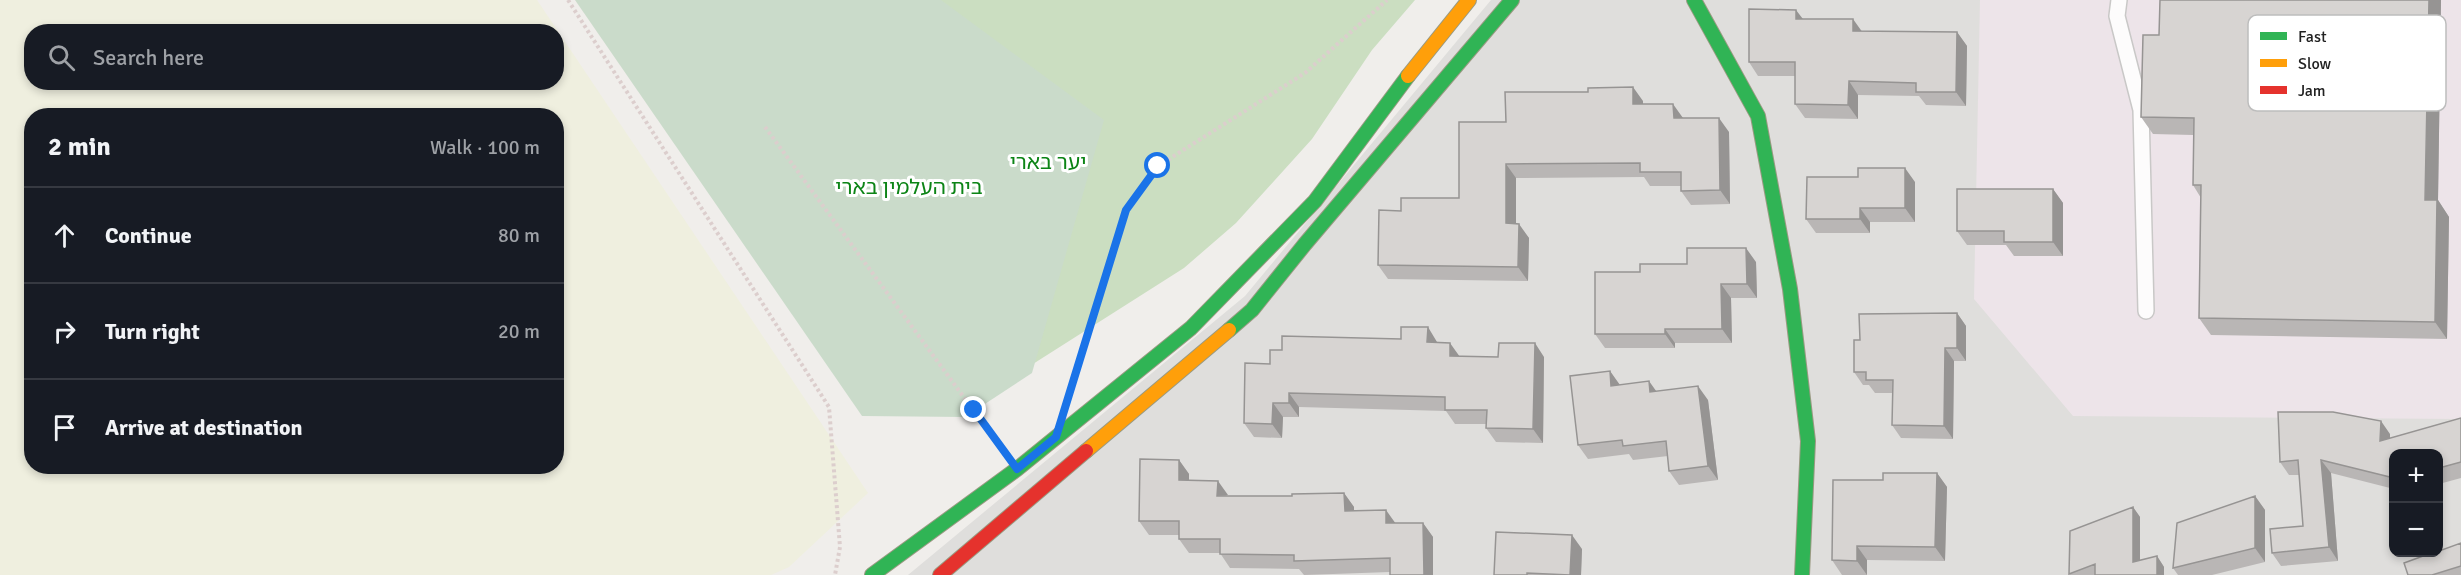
<!DOCTYPE html>
<html lang="en">
<head>
<meta charset="utf-8">
<style>
	:root { --surface:#171b24; --page:#242831; --text:#f1f3f6; --muted:#9ea1a6; --line:#363941 }
	body { margin:0; font-family:Signika,"Noto Sans Hebrew",sans-serif; background:var(--page); color:var(--text) }
	.controls { position:absolute; right:18px; bottom:18px; display:grid; overflow:hidden; border-radius:12px; box-shadow:0 3px 9px #0003 }
	.controls button { width:54px; height:54px; display:grid; place-items:center; padding:0; border:0; border-bottom:2px solid var(--line); background:var(--surface); color:var(--text); font:30px sans-serif }
	.stop { position:absolute; width:18px; height:18px; margin:-14px; border:4px solid #1a73e8; border-radius:50%; background:#fff }
	.stop.end { background:#1a73e8; border-color:#fff; box-shadow:0 2px 6px #0008 }
	.list { margin:0; padding:0; list-style:none }
	h2 { display:flex; justify-content:space-between; align-items:center; height:78px; margin:0; padding:0 24px; font-size:26px }
	h2 small { font-size:20px; font-weight:400; color:var(--muted) }
	.list li { display:grid; grid-template-columns:39px 1fr auto; gap:18px; align-items:center; box-sizing:border-box; height:96px; padding:0 24px; border-top:2px solid var(--line) }
	.list b { display:block; font-size:22px; white-space:nowrap }
	.list em { font-size:20px; font-style:normal; color:var(--muted) }
	.icon { flex:none; width:33px; height:33px; fill:none; stroke:currentColor; stroke-width:2; stroke-linecap:round; stroke-linejoin:round }
	.map { position:relative; flex:none; width:2461px; height:575px; overflow:hidden }
	.search { position:absolute; background:var(--surface); box-shadow:0 3px 9px #0003; left:24px; top:24px; width:540px; height:66px; display:flex; align-items:center; gap:15px; box-sizing:border-box; padding:0 21px; border-radius:24px; color:var(--muted); font-size:22px }
	.panel { position:absolute; background:var(--surface); box-shadow:0 3px 9px #0003; left:24px; top:108px; width:540px; height:366px; border-radius:24px }
	.map>svg:first-child { display:block }
	.residential { fill:#dfdedc; fill-rule:evenodd }
	.industrial { fill:#ede4e9 }
	.farmland { fill:#efefdf; fill-rule:evenodd }
	.forest { fill:#cbdec1 }
	.cemetery { fill:#cadbca }
	.lines { fill:none; stroke-linecap:round; stroke-linejoin:round }
	.lane-casing { stroke:#c9c8c7; stroke-width:18 }
	.fast-casing { stroke:#999a82; stroke-width:16 }
	.slow-casing { stroke:#999a82; stroke-width:16 }
	.jam-casing { stroke:#999a82; stroke-width:16 }
	.path { stroke:#dccecd; stroke-width:4; stroke-dasharray:3 3; stroke-linecap:butt }
	.lane { stroke:#fdfcfc; stroke-width:15 }
	.fast { stroke:#30b455; stroke-width:14 }
	.slow { stroke:#ff9f0a; stroke-width:14 }
	.jam { stroke:#e5322d; stroke-width:14 }
	.wall { fill:#b9b6b5 }
	.shaded-wall { fill:#969493 }
	.building { fill:#d7d4d2; stroke:#969493; stroke-width:1.5 }
	.route { stroke:#1a73e8; stroke-width:8 }
	.labels { text-anchor:middle; stroke-width:6; stroke-linejoin:round; paint-order:stroke }
	.park-label { font-size:21px; fill:#0c8416; stroke:#fff }
	.key { fill:#fff; stroke:#bdbdbd; stroke-width:1.5 }
	.key-label { font-size:16px; fill:#222 }
</style>
</head>
<body>
<div class="map">
<svg width="2461" height="575" viewBox="0 0 2461 575">
	<rect width="100%" height="100%" fill="#f0eeeb"/>
	<path class="residential" d="M1491 0H2461V575H908L1245 296ZM2394 454H2438V552H2394Z"/>
	<path class="industrial" d="M1980 0H2461V419L2073 416 1974 299Z"/>
	<path class="farmland" d="M0 0H537L868 493 789 567 771 575H0ZM32 32H556V82H32ZM32 116H556V466H32Z"/>
	<path class="forest" d="M839 0H1415L1372 50 1312 139 1236 223 1184 268 1006 381Z"/>
	<path class="cemetery" d="M575 0H941L1104 120 1032 373 965 417 862 416Z"/>
	<g class="lines">
		<defs>
			<path id="lane" d="M2119 0 2117 16 2141 110 2146 311"/>
			<path id="fast" d="M1694 0 1758 116 1790 289 1808 441 1802 575
				M1229 330 1252 310 1305 244 1512 0
				M872 575 1017 469 1191 328 1315 201 1408 76"/>
			<path id="slow" d="M1408 76 1469 0
				M1086 451 1229 330"/>
			<path id="jam" d="M940 575 1086 451"/>
		</defs>
		<use href="#lane" class="lane-casing"/>
		<use href="#fast" class="fast-casing"/>
		<use href="#slow" class="slow-casing"/>
		<use href="#jam" class="jam-casing"/>
		<path class="path" d="M568 0 829 407 840 547 835 575
			M765 127 999 445
			M1073 382 1126 210 1158 166 1305 73 1387 0"/>
		<use href="#lane" class="lane"/>
		<use href="#fast" class="fast"/>
		<use href="#slow" class="slow"/>
		<use href="#jam" class="jam"/>
	</g>
	<path class="wall" d="M2160 0H2441L2438 200 2449 217 2447 339 2211 335 2199 318 2201 198 2193 185V135L2153 134 2141 117 2159 35Z
		M1802 19 1862 31 1957 32 1967 46 1966 106 1926 105 1919 96 1858 95V119L1805 118 1795 104V76H1758L1749 62Z
		M1643 101V104L1683 118 1729 132 1730 204 1691 205 1681 191V186H1650L1644 177 1516 178V223L1529 238 1528 281 1388 279 1378 265 1401 211 1459 198 1506 122Z
		M1915 182V222H1870V233H1816L1806 219Z
		M2053 189 2063 203V256H2014L2006 245H1967L1957 231Z
		M1756 262 1757 298H1731L1732 343H1675V348H1605L1595 334 1640 272 1687 264Z
		M1957 313 1966 326V361H1954L1953 439 1901 438 1892 425 1893 393H1875L1869 385H1863L1854 372Z
		M1437 342 1460 357H1544L1543 443 1496 442 1486 428V424H1455L1446 411 1299 407V417H1283L1282 438 1254 437 1244 423 1270 364Z
		M1610 371 1619 385 1708 400 1718 480 1679 485 1669 471 1668 456 1633 460 1629 454 1588 459 1578 445Z
		M2461 418V478L2439 484V453H2394V489L2331 473 2338 561 2281 566 2272 553 2303 526 2299 475H2289L2280 462 2390 434V438Z
		M1179 460 1189 474V481L1228 496H1292L1344 493 1354 507V511L1395 523H1423L1433 537 1390 572 1304 575 1299 569 1230 568 1220 553H1189L1179 539V535H1149L1139 521Z
		M1937 473 1947 487 1945 561 1867 560V575H1842L1832 560 1883 480Z
		M2255 496 2265 510V562L2212 575H2178L2173 568Z
		M2133 507 2140 517V560L2157 556 2164 567V575H2070L2069 574Z
		M2461 543V575H2408Z
		M1582 549 1581 575H1494Z"/>
	<path class="shaded-wall" d="M2429 0H2441L2438 200 2449 217 2447 339 2435 322 2425 200Z
		M1796 10 1806 23 1796 19Z
		M1853 19 1863 33 1853 31Z
		M1957 32 1967 46 1966 106 1956 92Z
		M1849 81 1858 95V119L1848 105Z
		M1633 87 1643 101V119L1633 104Z
		M1673 104 1683 118H1674Z
		M1719 118 1729 132 1730 204 1720 190Z
		M1506 164 1516 178V237L1506 223Z
		M1905 168 1915 182V222L1905 208Z
		M2053 189 2063 203V256L2053 242Z
		M1860 208 1870 222V233L1860 219Z
		M1519 224 1529 238 1528 281 1518 267Z
		M1746 248 1756 262 1757 298 1747 284Z
		M1721 284 1731 298 1732 343 1722 329Z
		M1957 313 1966 326V361L1957 348Z
		M1428 327 1437 342V356L1427 342Z
		M1665 329 1675 343V348L1665 334Z
		M1450 343 1460 357 1450 356Z
		M1535 343 1544 357 1543 443 1533 429Z
		M1945 348 1954 361 1953 439 1944 426Z
		M1610 371 1620 385 1611 386Z
		M1649 381 1659 395 1650 392Z
		M1698 386 1708 400 1718 480 1708 466Z
		M1289 393 1299 407V417L1289 403Z
		M1273 403 1283 417 1282 438 1272 424Z
		M2381 421 2390 434V454L2380 441Z
		M1179 460 1189 474V495L1179 480Z
		M2321 460 2331 473 2338 561 2329 547Z
		M1937 473 1947 487 1945 561 1935 547Z
		M1218 481 1228 495 1217 496Z
		M1344 493 1354 507V525L1345 511Z
		M2255 496 2265 510V562L2255 548Z
		M2133 507 2140 517V572L2133 562Z
		M1386 510 1396 524 1386 523Z
		M1423 523 1433 537V575H1424Z
		M1572 535 1582 549 1581 575H1570Z
		M1857 546 1867 560V575L1857 561Z
		M2157 556 2164 567V575H2157Z"/>
	<path class="building" d="M2160 0H2429L2425 200H2437L2435 322 2199 318 2201 185H2193L2194 118 2141 117 2143 35H2159Z
		M1749 9 1796 10V19H1853V31L1957 32 1956 92H1916V83L1849 81 1848 105 1795 104V62H1749Z
		M1633 87V104H1673L1674 118H1719L1720 190 1681 191V172H1640V163L1506 164V223L1519 224 1518 267 1378 265 1379 210 1401 211V198H1459V122H1506L1505 92H1588V88Z
		M1858 168H1905V208H1860V219H1806L1807 177H1858Z
		M1957 189H2053V242H2004V231H1957Z
		M1687 248H1746L1747 284H1721L1722 329H1665V334H1595V272H1640V264H1687Z
		M1957 313V348H1945L1944 426 1892 425 1893 380H1866V372H1854V340H1860L1859 314Z
		M1401 327H1428L1427 342 1450 343V356L1498 357 1499 343H1535L1533 429 1486 428 1487 410H1445V397L1289 393V403H1273L1272 424 1244 423 1245 363 1270 364V350H1282V336L1401 339Z
		M1610 371 1611 386 1649 381 1650 392 1698 386 1708 466 1669 471 1666 441 1623 446 1622 440 1578 445 1570 376Z
		M2278 412H2333L2381 421 2380 441 2461 418V462L2439 468V453H2394V478L2321 460 2329 547 2272 553 2270 529 2303 526 2298 460 2280 462Z
		M1140 459 1179 460V480L1218 481 1217 496H1292V494L1344 493 1345 511 1386 510V523H1423L1424 575H1390V558L1294 561V555L1220 554V539H1179V521H1139Z
		M1883 473H1937L1935 547 1857 546V561L1832 560 1833 480H1883Z
		M2255 496V548L2173 568 2177 523Z
		M2133 507V562L2157 556V575H2095V564L2069 574 2070 531Z
		M1496 532 1572 535 1570 575 1527 573V575H1494Z
		M2461 543V566L2432 575H2408L2404 563 2434 552H2439V551Z"/>
	<g class="lines">
		<path class="route" d="M974 410 1017 469 1056 437 1126 210 1158 166"/>
	</g>
	<g class="labels">
		<g class="park-label">
			<text x="1048" y="169">יער בארי</text>
			<text x="909" y="194">בית העלמין בארי</text>
		</g>
	</g>
	<rect x="2248" y="15" width="198" height="96" rx="9" class="key"/>
	<rect x="2260" y="32" width="27" height="8" fill="#30b455"/>
	<rect x="2260" y="59" width="27" height="8" fill="#ff9f0a"/>
	<rect x="2260" y="86" width="27" height="8" fill="#e5322d"/>
	<g class="key-label">
		<text x="2298" y="42">Fast</text>
		<text x="2298" y="69">Slow</text>
		<text x="2298" y="96">Jam</text>
	</g>
</svg>
<div class="controls">
<button>+</button>
<button>−</button>
</div>
<div class="stop" style="left:1158px;top:166px"></div>
<div class="stop end" style="left:974px;top:410px"></div>
<div class="search"><svg class="icon" aria-label="search" viewBox="0 0 24 24"><circle cx="10" cy="10" r="6"/><path d="M15 15l6 6"/></svg>Search here</div>
<section class="panel">
<h2>2 min<small>Walk · 100 m</small></h2>
<ul class="list">
<li><svg class="icon" aria-label="ahead" viewBox="0 0 24 24"><path d="M12 20V5M6 11l6-6 6 6"/></svg><div><b>Continue</b></div><em>80 m</em></li>
<li><svg class="icon" aria-label="right" viewBox="0 0 24 24"><path d="M7 20v-9h11M14 6l5 5-5 5"/></svg><div><b>Turn right</b></div><em>20 m</em></li>
<li><svg class="icon" aria-label="arrive" viewBox="0 0 24 24"><path d="M6 21V4h12l-3 4 3 4H6"/></svg><div><b>Arrive at destination</b></div></li>
</ul>
</section>
</div>
</body>
</html>
